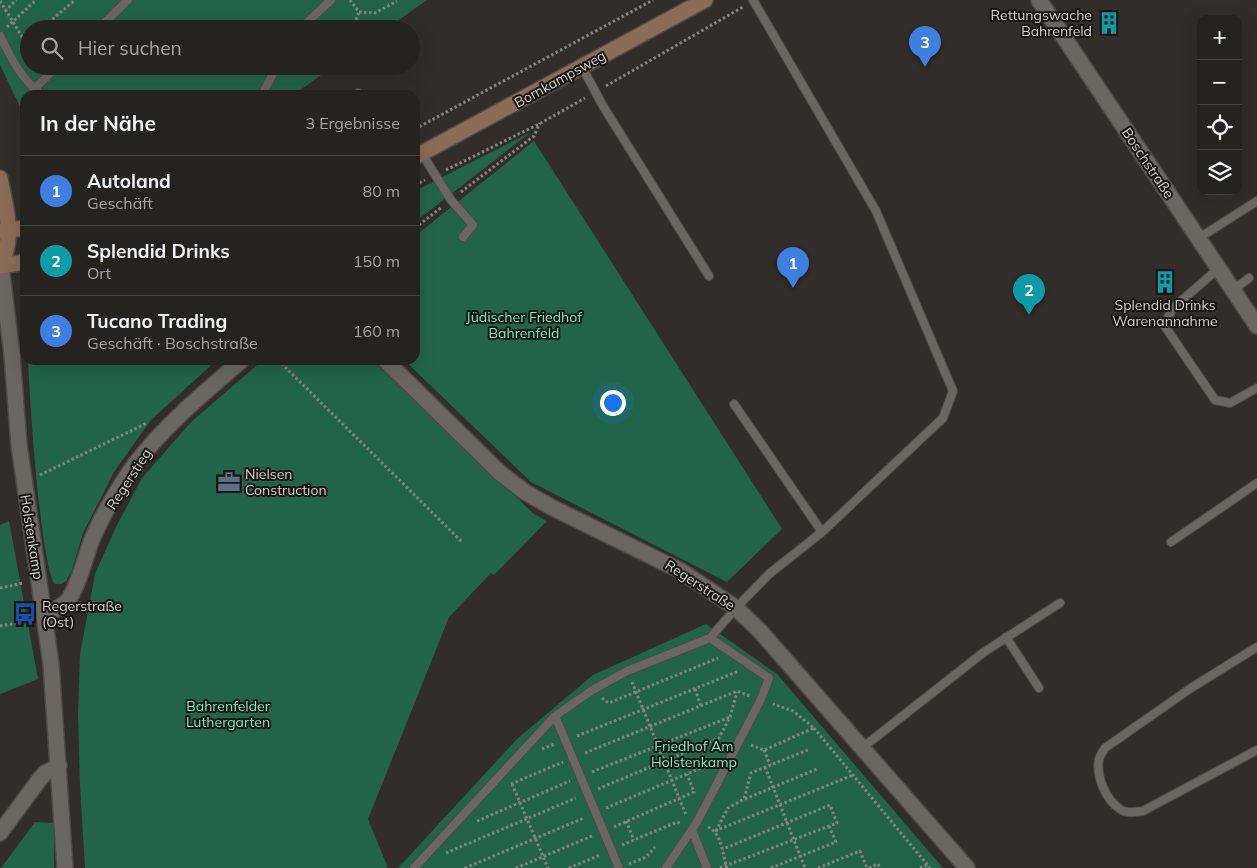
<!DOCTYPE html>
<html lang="de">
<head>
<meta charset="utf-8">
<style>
	:root { --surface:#26221e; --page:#322f2b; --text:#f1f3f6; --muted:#a4a4a4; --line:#423f3c; --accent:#2563eb }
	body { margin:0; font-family:Mulish,sans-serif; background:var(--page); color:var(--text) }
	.controls { position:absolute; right:15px; top:15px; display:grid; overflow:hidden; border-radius:10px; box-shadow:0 5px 20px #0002 }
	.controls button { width:45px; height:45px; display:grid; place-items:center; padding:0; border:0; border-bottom:1px solid var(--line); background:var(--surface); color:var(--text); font:25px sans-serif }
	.you { position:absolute; left:612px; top:402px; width:18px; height:18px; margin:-12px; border:4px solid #fff; border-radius:50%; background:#1a73e8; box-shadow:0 0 0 8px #1a73e833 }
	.badge { display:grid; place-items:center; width:32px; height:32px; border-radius:50%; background:var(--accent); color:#fff; font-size:16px; font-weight:700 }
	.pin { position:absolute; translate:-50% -41px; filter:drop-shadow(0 1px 2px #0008) }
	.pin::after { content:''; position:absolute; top:26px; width:18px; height:15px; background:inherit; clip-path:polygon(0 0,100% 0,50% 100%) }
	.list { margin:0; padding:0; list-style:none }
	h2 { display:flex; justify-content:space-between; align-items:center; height:65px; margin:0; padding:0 20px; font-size:21px }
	h2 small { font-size:16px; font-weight:400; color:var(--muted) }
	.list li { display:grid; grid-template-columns:32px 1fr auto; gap:15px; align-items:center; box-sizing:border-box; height:70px; padding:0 20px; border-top:1px solid var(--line) }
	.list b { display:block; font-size:19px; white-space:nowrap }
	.list p { margin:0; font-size:16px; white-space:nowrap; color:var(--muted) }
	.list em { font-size:16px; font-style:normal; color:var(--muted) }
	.icon { flex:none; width:28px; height:28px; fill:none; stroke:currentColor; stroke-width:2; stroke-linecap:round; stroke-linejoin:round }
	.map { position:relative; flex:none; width:1257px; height:868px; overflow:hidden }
	.search { position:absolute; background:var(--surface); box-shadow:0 5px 20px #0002; left:20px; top:20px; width:400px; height:55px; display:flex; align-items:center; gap:12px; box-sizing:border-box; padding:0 18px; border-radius:28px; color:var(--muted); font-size:19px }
	.panel { position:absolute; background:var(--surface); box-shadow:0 5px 20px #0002; left:20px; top:90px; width:400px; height:275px; border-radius:15px }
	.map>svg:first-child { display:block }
	.green { fill:#226449 }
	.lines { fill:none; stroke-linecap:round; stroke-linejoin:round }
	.lane-casing { stroke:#4e4a46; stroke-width:10 }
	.street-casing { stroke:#4e4a46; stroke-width:18 }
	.secondary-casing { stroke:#4e4a46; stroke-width:18 }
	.path { stroke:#88837f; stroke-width:3; stroke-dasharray:2.5 2.5; stroke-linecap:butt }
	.lane { stroke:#6c6660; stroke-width:8 }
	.street { stroke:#6c6660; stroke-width:15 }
	.secondary { stroke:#8a6c57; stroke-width:15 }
	.labels { text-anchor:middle; stroke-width:4; stroke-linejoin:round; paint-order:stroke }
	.poi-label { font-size:14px; fill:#d5d1ce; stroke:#181513; text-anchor:start }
	.street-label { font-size:14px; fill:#d5d1ce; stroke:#181513 }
	.park-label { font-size:14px; fill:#74f3bc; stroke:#181513 }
</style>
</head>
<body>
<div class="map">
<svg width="1257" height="868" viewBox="0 0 1257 868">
	<rect width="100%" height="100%" fill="#322d28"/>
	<path class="green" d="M0 0H427L386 29H29V66H334L293 95H25V117L0 65Z
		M531 132 415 222V191Z
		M534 141 782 529 727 582 531 482 404 360H415V236Z
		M28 360H217L151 420 114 472 83 533 72 570 66 581 62 584H55C41 571 29 390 28 360Z
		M263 360H372L534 514 547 521 494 575 491 573 449 617 368 819 388 868H85L80 785 78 715 80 654 95 574 116 527 142 478 191 422Z
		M9 521 38 679 0 694V525Z
		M706 624 777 674 943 868H398L517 739 593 675Z
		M35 822 54 823V868H1Z"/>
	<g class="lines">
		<defs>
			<path id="lane" d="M98 29 128 0
				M300 29 331 0
				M0 36C11 58 22 80 42 95
				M582 67 603 106 709 276
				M34 89 58 66
				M358 93 359 95
				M262 95 277 66
				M422 154 451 200 473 225 463 237
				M1199 238 1257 201
				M1219 268 1173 308 1164 325 1215 400 1230 403 1257 388
				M1233 290 1249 278
				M734 404 822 532
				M1171 542 1257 483
				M1006 637 1039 688
				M1257 647 1191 688 1105 748C1103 752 1100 755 1099 759 1096 776 1105 799 1120 809 1126 814 1136 812 1143 811L1257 750
				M555 716 619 868
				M862 748 984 652 1060 603
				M692 830 707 868
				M414 868 555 716 591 691 627 671 710 638 736 608 769 574 822 532 943 418 953 391 876 211 753 0
				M666 868 697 822 761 699 769 678 710 638"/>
			<path id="street" d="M1039 0 1257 326
				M1 265 12 355 19 445 51 664 65 868
				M385 360 500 473 525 492 553 508 681 571 736 608 760 631 967 868
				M44 615C52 611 63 607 69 599 80 582 84 561 91 542 101 517 120 485 136 463 166 424 205 392 242 360
				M0 833 39 780 45 773 59 766"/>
			<path id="secondary" d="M415 157 705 0
				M0 178C6 210 15 234 1 265
				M1 231 25 228
				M0 266 25 262"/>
		</defs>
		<use href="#lane" class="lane-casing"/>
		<use href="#street" class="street-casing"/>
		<use href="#secondary" class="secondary-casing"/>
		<path class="path" d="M350 0 359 12 375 13 397 1
			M0 1 29 48
			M5 11 16 0
			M7 27 36 0
			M41 29 75 0
			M352 29 359 12
			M606 86 743 7
			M415 129 653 0
			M446 170 541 123 585 98
			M415 185 425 180
			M461 192 534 136 540 123
			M415 228 442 207
			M278 360 462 542
			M40 475 147 423
			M0 588 23 583
			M0 626 30 621
			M632 682 686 815
			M695 689 701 706
			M602 698 609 703 718 658
			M814 728 930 868
			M577 736 739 671
			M751 745 764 750 814 728 793 711 773 704
			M542 749 555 744
			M764 750 770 765
			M585 753 737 691 750 696
			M765 767 805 868
			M592 772 730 717
			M511 784 563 762
			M512 784 548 868
			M598 789 719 738 730 717 737 692
			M745 799 817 769
			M606 808 713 763
			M477 821 570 781
			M626 821 634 840
			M614 827 694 792 687 774
			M708 827C723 835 722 854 727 868
			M715 831 853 775
			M716 831 728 808 744 799 751 773 810 749
			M622 845 677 822 681 824
			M446 853 576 798
			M629 864 646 857 655 847
			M465 868 584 818
			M516 868 592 836
			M569 868 600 855
			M720 868 837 823 830 805 723 849
			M771 868 836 842 829 826
			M818 868 860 851 867 868
			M869 868 878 864 880 868
			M920 868 927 865"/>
		<use href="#lane" class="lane"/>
		<use href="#street" class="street"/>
		<use href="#secondary" class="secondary"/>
	</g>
	<defs>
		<symbol id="building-bare" viewBox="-9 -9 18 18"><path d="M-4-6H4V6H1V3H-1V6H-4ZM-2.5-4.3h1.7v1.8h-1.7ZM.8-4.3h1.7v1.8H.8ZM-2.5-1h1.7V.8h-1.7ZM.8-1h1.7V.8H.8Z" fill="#0f9aa8" stroke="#181513" stroke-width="2.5" paint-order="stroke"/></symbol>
		<symbol id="office-bare" viewBox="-9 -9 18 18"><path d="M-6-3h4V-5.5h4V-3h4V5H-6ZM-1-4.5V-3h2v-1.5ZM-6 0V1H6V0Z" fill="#5c6f8a" stroke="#181513" stroke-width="2.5" paint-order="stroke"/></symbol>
		<symbol id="bus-bare" viewBox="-9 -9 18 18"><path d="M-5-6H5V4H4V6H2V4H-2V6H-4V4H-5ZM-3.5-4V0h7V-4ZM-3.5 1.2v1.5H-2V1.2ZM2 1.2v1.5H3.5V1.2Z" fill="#1a4fb4" stroke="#181513" stroke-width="2.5" paint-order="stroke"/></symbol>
	</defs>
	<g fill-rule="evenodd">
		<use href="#building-bare" x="1093" y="7" width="32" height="32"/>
		<use href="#building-bare" x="1149" y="266" width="32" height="32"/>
		<use href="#office-bare" x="213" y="466" width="32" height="32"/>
		<use href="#bus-bare" x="9" y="598" width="32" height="32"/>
	</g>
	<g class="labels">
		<g class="poi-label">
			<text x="1092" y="20" text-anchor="end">Rettungswache<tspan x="1092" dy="16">Bahrenfeld</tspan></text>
			<text x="1165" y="310" text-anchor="middle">Splendid Drinks<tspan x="1165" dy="16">Warenannahme</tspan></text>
			<text x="245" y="479">Nielsen<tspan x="245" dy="16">Construction</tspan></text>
			<text x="42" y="611">Regerstraße<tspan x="42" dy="16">(Ost)</tspan></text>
		</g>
		<g class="street-label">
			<text transform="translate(560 79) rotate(-29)" y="5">Bornkampsweg</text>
			<text transform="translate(1148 163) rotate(56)" y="5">Boschstraße</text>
			<text transform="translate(129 479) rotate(-57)" y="5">Regerstieg</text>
			<text transform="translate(32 537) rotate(81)" y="5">Holstenkamp</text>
			<text transform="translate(700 585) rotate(33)" y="5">Regerstraße</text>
		</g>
		<g class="park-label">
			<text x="524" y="322">Jüdischer Friedhof<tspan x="524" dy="16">Bahrenfeld</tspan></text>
			<text x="228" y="711">Bahrenfelder<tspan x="228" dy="16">Luthergarten</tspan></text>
			<text x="694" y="751">Friedhof Am<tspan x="694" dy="16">Holstenkamp</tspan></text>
		</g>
	</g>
</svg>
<div class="controls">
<button>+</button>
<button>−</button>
<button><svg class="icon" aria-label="locate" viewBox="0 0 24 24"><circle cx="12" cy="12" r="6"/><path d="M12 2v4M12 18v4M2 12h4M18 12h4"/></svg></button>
<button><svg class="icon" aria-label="layers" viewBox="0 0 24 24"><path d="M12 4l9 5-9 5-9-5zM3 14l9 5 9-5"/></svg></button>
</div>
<div class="you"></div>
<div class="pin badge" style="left:793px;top:288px;background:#3f7fe0">1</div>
<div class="pin badge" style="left:1029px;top:315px;background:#0f9aa8">2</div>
<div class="pin badge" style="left:925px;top:67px;background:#3f7fe0">3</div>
<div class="search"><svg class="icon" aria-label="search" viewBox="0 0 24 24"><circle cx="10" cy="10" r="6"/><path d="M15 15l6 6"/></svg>Hier suchen</div>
<section class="panel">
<h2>In der Nähe<small>3 Ergebnisse</small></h2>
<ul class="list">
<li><span class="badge" style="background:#3f7fe0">1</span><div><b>Autoland</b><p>Geschäft</p></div><em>80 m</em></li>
<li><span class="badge" style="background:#0f9aa8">2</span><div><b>Splendid Drinks</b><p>Ort</p></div><em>150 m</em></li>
<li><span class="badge" style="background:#3f7fe0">3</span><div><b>Tucano Trading</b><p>Geschäft · Boschstraße</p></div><em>160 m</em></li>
</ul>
</section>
</div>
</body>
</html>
